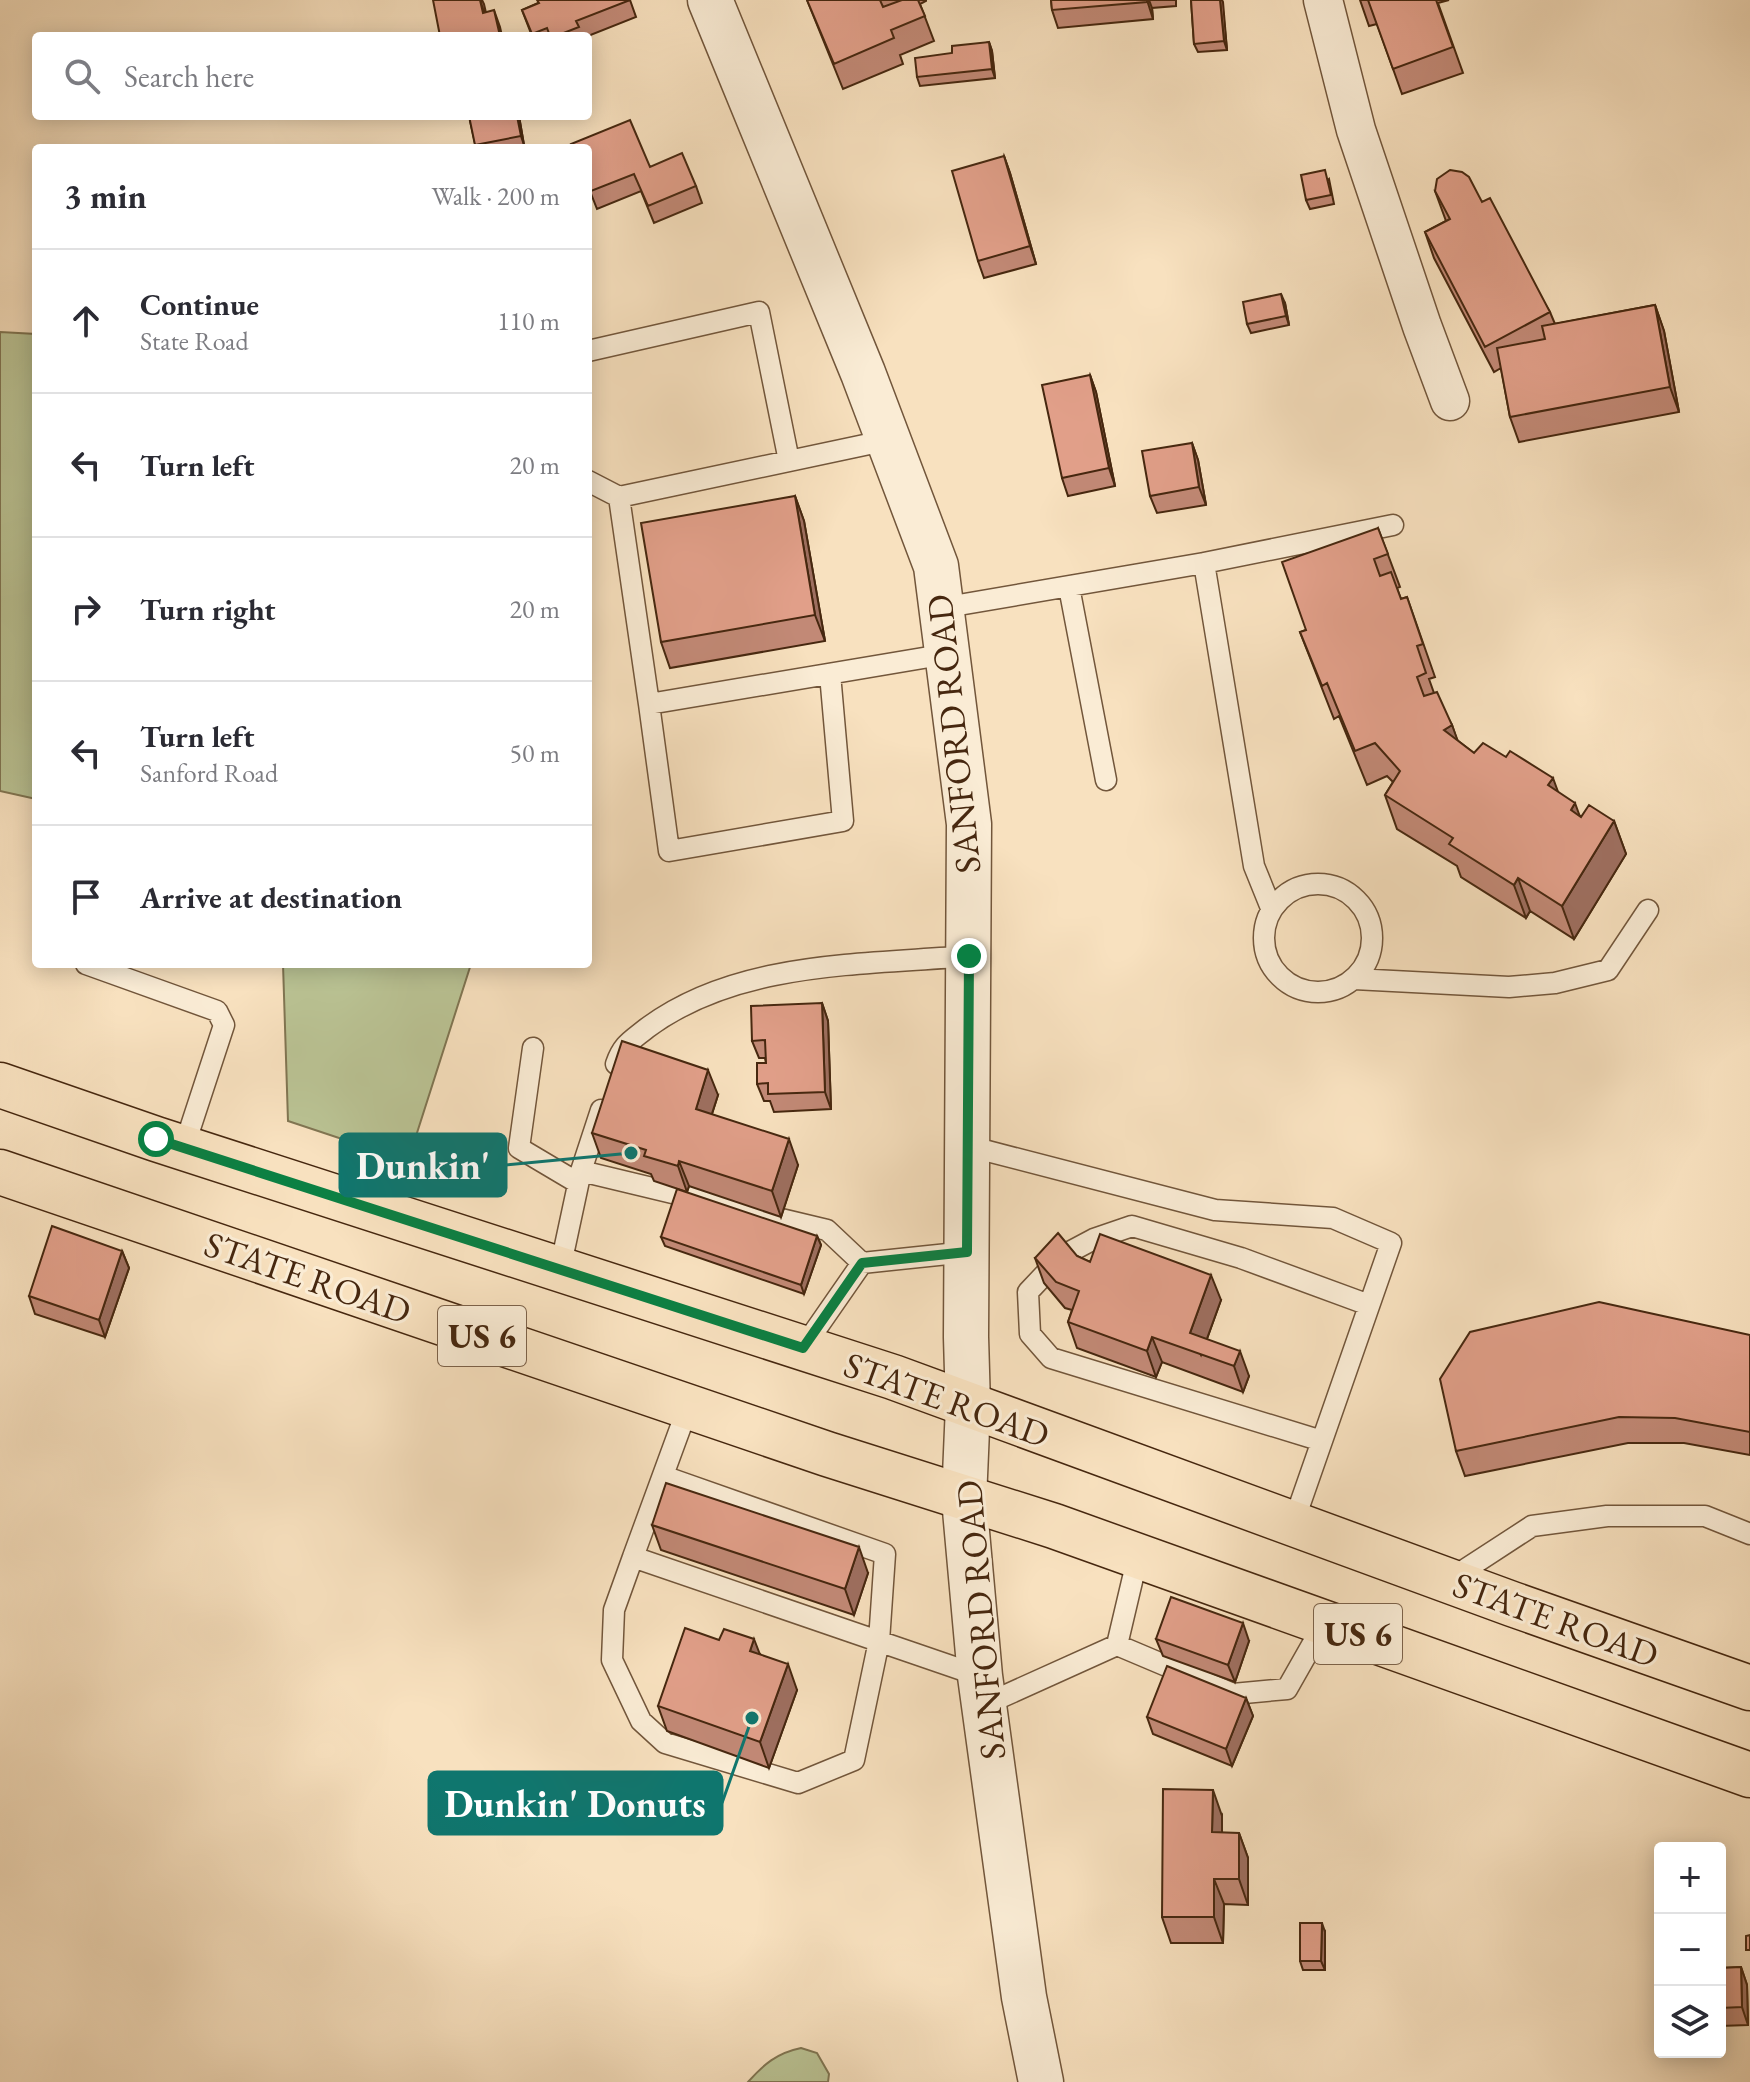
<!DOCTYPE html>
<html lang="en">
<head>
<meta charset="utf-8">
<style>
	:root { --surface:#fff; --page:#f7f7f7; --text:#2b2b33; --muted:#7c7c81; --line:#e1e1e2 }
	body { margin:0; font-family:"EB Garamond",serif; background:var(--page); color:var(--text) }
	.controls { position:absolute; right:24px; bottom:24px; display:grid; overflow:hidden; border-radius:8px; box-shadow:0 4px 20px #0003 }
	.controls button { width:72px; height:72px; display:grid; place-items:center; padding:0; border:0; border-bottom:2px solid var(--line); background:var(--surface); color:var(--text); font:40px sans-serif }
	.stop { position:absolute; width:24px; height:24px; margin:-18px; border:6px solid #0b8043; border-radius:50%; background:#fff }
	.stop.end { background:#0b8043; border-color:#fff; box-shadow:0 2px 8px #0008 }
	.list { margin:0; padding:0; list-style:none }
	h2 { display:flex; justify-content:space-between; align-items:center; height:104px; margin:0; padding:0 32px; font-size:34px }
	h2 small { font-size:26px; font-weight:400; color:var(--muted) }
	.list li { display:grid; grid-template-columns:52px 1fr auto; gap:24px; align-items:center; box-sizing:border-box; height:144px; padding:0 32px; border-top:2px solid var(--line) }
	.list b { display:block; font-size:30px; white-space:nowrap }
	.list p { margin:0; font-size:26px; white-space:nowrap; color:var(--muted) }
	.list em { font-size:26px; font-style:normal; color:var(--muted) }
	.icon { flex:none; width:44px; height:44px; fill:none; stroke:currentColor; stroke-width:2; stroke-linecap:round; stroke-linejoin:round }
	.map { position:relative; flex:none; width:1750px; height:2082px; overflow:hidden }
	.search { position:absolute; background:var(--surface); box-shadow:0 4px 20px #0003; left:32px; top:32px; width:560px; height:88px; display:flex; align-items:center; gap:20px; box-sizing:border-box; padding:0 28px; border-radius:8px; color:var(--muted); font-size:30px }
	.panel { position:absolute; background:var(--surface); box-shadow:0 4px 20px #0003; left:32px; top:144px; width:560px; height:824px; border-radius:8px }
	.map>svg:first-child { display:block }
	.green { fill:#bac394; stroke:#807552; stroke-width:2 }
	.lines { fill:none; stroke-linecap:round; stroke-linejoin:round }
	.service-casing { stroke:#72563b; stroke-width:23 }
	.minor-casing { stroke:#72563b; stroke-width:41 }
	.tertiary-casing { stroke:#72563b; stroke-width:47 }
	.primary-casing { stroke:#46270f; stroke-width:47 }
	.service { stroke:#faecd5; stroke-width:20 }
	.minor { stroke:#faecd5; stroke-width:38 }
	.tertiary { stroke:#faecd5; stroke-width:44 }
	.primary { stroke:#f8e1bf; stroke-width:44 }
	.wall { fill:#c28976; stroke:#46270f; stroke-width:2 }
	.shaded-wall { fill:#9e6f60; stroke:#46270f; stroke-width:2 }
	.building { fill:#e19f89; stroke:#46270f; stroke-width:2 }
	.route { stroke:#0b8043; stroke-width:10 }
	.labels { text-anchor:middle; stroke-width:6; stroke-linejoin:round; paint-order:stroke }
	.shield { fill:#faecd5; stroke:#7c624a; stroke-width:2 }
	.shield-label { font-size:34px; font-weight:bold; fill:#46270f }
	.street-label { font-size:36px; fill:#46270f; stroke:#faecd5 }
	.leader { fill:none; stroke:#0f766e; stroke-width:3 }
	.callout-dot { fill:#0f766e; stroke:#faecd5; stroke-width:3 }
	.callout { fill:#0f766e; stroke:#0f766e; stroke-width:3 }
	.callout-label { font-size:38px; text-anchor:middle; font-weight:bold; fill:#fff }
</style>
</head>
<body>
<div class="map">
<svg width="1750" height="2082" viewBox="0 0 1750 2082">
	<rect width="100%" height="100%" fill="#f8e1bf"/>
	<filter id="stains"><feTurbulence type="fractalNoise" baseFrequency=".0025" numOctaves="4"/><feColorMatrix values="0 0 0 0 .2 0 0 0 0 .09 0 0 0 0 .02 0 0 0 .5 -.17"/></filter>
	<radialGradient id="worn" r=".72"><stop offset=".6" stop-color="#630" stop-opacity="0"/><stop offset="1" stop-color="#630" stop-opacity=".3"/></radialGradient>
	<path class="green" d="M0 332 36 334V799L0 791Z
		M283 964H471L408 1161 288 1121Z
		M801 2048 817 2053 829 2074 828 2082H748C764 2064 777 2053 801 2048Z"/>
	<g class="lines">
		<defs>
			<path id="service" d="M588 351 759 312 789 461
				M588 481 619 497
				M1204 563 1393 525
				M1069 587 1106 780
				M941 608 1204 563 1254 866 1271 908
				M830 674 843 821 669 851 649 704 947 654
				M649 704 619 497 888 440
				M1264 938a54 54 0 1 1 108 0a54 54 0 1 1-108 0Z
				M86 964 217 1011 224 1025 184 1147
				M1354 979 1509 987 1555 983 1608 970 1648 910
				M533 1048 519 1148 578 1183
				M616 1064C623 1044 631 1041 647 1028 737 961 861 965 969 956
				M968 1146 1215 1210 1333 1218 1391 1243 1293 1524
				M581 1171 601 1110
				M560 1269 581 1171 827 1230 862 1263
				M803 1348 862 1263 967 1252
				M688 1407 633 1557 980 1676
				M1322 1441 1051 1358 1030 1334 1028 1292 1062 1256 1094 1239 1132 1226 1241 1258 1369 1305
				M1138 1556 1117 1645 1233 1694 1287 1689 1325 1622
				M633 1557 614 1610 612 1660 641 1721 665 1743 798 1783 854 1760 879 1641 885 1554 663 1476
				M1453 1582 1466 1569 1532 1526 1607 1516H1705L1750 1534
				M984 1705 1117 1645"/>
			<path id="minor" d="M1323 0 1356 130 1422 326 1450 401"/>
			<path id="tertiary" d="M710 0 863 373 936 566 969 824 966 1337 968 1406 964 1499 980 1676 1024 1997 1041 2082"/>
			<path id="primary" d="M0 1085 156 1139 893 1377 1512 1604 1750 1688
				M0 1172 827 1454 1054 1526 1750 1775"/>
		</defs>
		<use href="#service" class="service-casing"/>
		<use href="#minor" class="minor-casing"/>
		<use href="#tertiary" class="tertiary-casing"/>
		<use href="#primary" class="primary-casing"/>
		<use href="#service" class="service"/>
		<use href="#minor" class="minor"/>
		<use href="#tertiary" class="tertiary"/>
		<use href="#primary" class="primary"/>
	</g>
	<path class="wall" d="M630 0 636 17 588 36H532L522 10 538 3Z
		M807 0H926V1L920 4 934 41 900 55 903 64 843 89Z
		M1051 0H1176V6L1152 8 1153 19 1058 28 1052 10Z
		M1191 0H1222L1227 50 1198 52 1194 44Z
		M1360 0H1449L1438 3 1463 73 1402 94 1377 24 1369 26Z
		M989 42 992 51 995 78 920 86 917 77 952 53Z
		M469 116H519L524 145 508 148H476Z
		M588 148 650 167 696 186 702 203 654 223 641 191 597 209 588 186Z
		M1004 156 1010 173 1036 264 984 278 978 261Z
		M1329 179 1334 204 1310 209 1306 200Z
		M1435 191 1482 202 1550 312 1555 324 1655 305 1664 331 1679 412 1519 442 1510 417 1501 368 1494 372 1434 258 1425 232 1446 221Z
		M1285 303 1289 325 1251 333 1247 324Z
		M1090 375 1096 392 1115 486 1068 496 1062 478Z
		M1192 443 1198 460 1206 505 1157 513 1150 496Z
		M795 496 804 521 825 641 670 668 661 642Z
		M1378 528 1400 587 1397 588 1401 599 1407 597 1435 677 1429 679 1434 693 1452 725 1457 740 1474 753 1558 792 1580 816 1614 821 1626 854 1574 939 1530 911 1526 918 1461 877 1457 866 1397 829 1385 795 1393 782 1387 776 1367 785 1339 716 1334 719 1300 632 1306 630Z
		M822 1003 828 1021 831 1109 774 1112 770 1101H764L757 1084 766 1063 765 1058H759L752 1041Z
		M718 1095 712 1114 798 1165 781 1217 689 1186 687 1192 654 1181 651 1174 601 1158 592 1133Z
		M817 1236 821 1245 804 1294 665 1246 661 1237Z
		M122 1251 129 1268 105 1337 35 1314 29 1296Z
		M1077 1256 1090 1262 1221 1300 1207 1339 1249 1376 1243 1392 1162 1362 1156 1377 1077 1348 1068 1322 1072 1310 1065 1308 1044 1283 1035 1258Z
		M1750 1335V1455L1684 1443H1628L1465 1476 1456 1451Z
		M652 1525 868 1573 854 1615 661 1550Z
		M1156 1639 1249 1641 1235 1682 1163 1656Z
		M760 1654 797 1690 769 1768 667 1731 658 1706Z
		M1246 1698 1253 1716 1232 1766 1153 1734 1147 1717Z
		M1222 1816V1833H1239L1248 1858V1905L1224 1904 1223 1943H1171L1162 1917Z
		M1325 1932V1970H1303L1300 1961Z
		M1741 1967 1747 1985 1748 2025 1720 2026V1968Z"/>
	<path class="shaded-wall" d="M480 0H482L484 4 490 30Z
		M1147 0H1149L1152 8 1153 19Z
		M1220 0H1222L1223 2 1227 50 1224 41Z
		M494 10 500 27 502 36H500Z
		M989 42 992 51 995 78 992 69Z
		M517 116H519L524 145 521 136Z
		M1004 156 1010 173 1036 264 1030 246Z
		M1281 294 1285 303 1289 325 1286 316Z
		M1655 305 1664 331 1679 412 1670 387Z
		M1090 375 1096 392 1115 486 1109 468Z
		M1192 443 1198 460 1206 505 1199 487Z
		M795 496 804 521 825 641 815 615Z
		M1452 725 1464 758 1444 730Z
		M1553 778 1565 811 1548 785Z
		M1575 803 1587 836 1571 810Z
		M1614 821 1626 854 1574 939 1562 906Z
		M1518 878 1530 911 1526 918 1514 885Z
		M822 1003 828 1021 831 1109 825 1092Z
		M708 1070 718 1095 705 1135 696 1109Z
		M789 1139 798 1165 781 1217 772 1191Z
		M679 1161 689 1186 687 1192 678 1166Z
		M817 1236 821 1245 804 1294 801 1285Z
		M122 1251 129 1268 105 1337 99 1320Z
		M1211 1275 1221 1300 1201 1355 1190 1333Z
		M1152 1337 1162 1362 1156 1377 1147 1351Z
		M1240 1351 1249 1376 1243 1392 1234 1366Z
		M859 1547 868 1573 854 1615 845 1589Z
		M1243 1623 1249 1641 1235 1682 1228 1665Z
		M754 1639 764 1665 750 1651Z
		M788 1664 797 1690 769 1768 760 1742Z
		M1246 1698 1253 1716 1232 1766 1226 1749Z
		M1213 1790 1222 1816V1858L1212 1832Z
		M1239 1833 1248 1858V1905L1239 1879Z
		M1214 1879 1224 1904 1223 1943 1214 1917Z
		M1322 1923 1325 1932V1970L1321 1961Z
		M1741 1967 1747 1985 1748 2025 1742 2007Z"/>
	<path class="building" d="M433 0H480L483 13 494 10 500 36H440Z
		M537 0H630L576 21 579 27 556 36H550L547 28 532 34 522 10 539 3Z
		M807 0H880L883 7 902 0H918L925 16 891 30 894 38 834 64Z
		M1051 0H1147V2L1052 10Z
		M1191 0H1220L1224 41 1194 44Z
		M1368 0H1436L1453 47 1393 69Z
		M989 42 992 69 917 77 915 58 952 53V46Z
		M469 116H517L521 136 475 145Z
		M630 120 650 167 682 153 696 186 648 206 634 174 591 191 588 184V148H573L571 144Z
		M1004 156 1030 246 978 261 952 171Z
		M1325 170 1331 195 1306 200 1301 175Z
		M1450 170 1462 172 1469 177 1482 202 1490 198 1550 312 1485 347 1425 232 1450 219 1435 191 1437 179Z
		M1281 294 1286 316 1247 324 1243 302Z
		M1655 305 1670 387 1510 417 1497 348 1545 339 1542 326Z
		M1090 375 1109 468 1062 478 1042 385Z
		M1192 443 1199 487 1150 496 1142 451Z
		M795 496 815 615 661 642 641 523Z
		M1378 528 1388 554 1374 559 1380 576 1391 572 1401 599 1407 597 1423 644 1417 646 1426 673 1417 677 1424 696 1437 692 1452 725 1444 730 1474 753 1483 743 1506 757 1510 751 1553 778 1548 785 1575 803 1571 810 1581 817 1589 805 1614 821 1562 906 1518 878 1514 885 1449 844 1453 838 1385 795 1400 771 1375 743 1355 751 1327 683 1322 686 1300 632 1306 630 1282 562Z
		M822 1003 825 1092 768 1094V1083L757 1084V1063H766L765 1040 752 1041 751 1006Z
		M622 1041 708 1070 696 1109 789 1139 772 1191 679 1161 678 1166 644 1156 646 1150 592 1133Z
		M677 1189 817 1236 801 1285 661 1237Z
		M52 1226 122 1251 99 1320 29 1296Z
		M1058 1233 1077 1256 1090 1262 1100 1234 1211 1275 1190 1333 1240 1351 1234 1366 1152 1337 1147 1351 1068 1322 1079 1291 1056 1282 1035 1258Z
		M1599 1302 1750 1335V1432L1675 1418 1619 1417 1456 1451 1440 1379 1470 1332Z
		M666 1483 859 1547 845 1589 652 1525Z
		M1171 1597 1243 1623 1228 1665 1156 1639Z
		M685 1628 719 1640 724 1629 754 1639 750 1651 788 1664 760 1742 658 1706Z
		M1167 1666 1246 1698 1226 1749 1147 1717Z
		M1163 1789 1213 1790 1212 1832 1239 1833V1879H1214V1917H1162Z
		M1300 1923H1322L1321 1961H1300Z
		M1750 1935V1950H1746V1936Z
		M1741 1967 1742 2007 1720 2008V1968Z"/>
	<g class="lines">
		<path class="route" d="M156 1139 803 1348 862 1263 967 1252 969 956"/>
	</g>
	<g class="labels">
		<g class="shield">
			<rect x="438" y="1306" width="88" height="60" rx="6"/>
			<rect x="1314" y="1604" width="88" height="60" rx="6"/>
		</g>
		<g class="shield-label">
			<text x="482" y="1348">US 6</text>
			<text x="1358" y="1646">US 6</text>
		</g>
		<g class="street-label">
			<text transform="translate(953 734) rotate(-96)" y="13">SANFORD ROAD</text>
			<text transform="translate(308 1277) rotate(19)" y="13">STATE ROAD</text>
			<text transform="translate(947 1399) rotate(20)" y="13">STATE ROAD</text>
			<text transform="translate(1556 1619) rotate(20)" y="13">STATE ROAD</text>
			<text transform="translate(980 1620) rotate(-95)" y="13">SANFORD ROAD</text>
		</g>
	</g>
	<path class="leader" d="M631 1153L506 1165M752 1718L722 1803"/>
	<g class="callout-dot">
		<circle cx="631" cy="1153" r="8"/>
		<circle cx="752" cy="1718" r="8"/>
	</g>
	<g class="callout">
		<rect x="340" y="1134" width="166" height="62" rx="8"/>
		<rect x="429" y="1772" width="293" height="62" rx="8"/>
	</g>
	<g class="callout-label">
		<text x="423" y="1179">Dunkin'</text>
		<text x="575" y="1817">Dunkin' Donuts</text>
	</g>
	<rect width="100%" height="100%" filter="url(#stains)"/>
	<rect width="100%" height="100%" fill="url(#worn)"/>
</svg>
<div class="controls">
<button>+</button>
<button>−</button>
<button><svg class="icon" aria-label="layers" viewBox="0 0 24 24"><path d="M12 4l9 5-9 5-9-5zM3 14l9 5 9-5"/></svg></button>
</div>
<div class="stop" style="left:156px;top:1139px"></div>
<div class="stop end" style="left:969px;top:956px"></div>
<div class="search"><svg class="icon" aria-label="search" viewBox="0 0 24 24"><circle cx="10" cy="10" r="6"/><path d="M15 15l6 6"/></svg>Search here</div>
<section class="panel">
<h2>3 min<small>Walk · 200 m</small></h2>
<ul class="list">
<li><svg class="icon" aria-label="ahead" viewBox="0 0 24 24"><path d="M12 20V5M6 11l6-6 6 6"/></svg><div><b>Continue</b><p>State Road</p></div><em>110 m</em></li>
<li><svg class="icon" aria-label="left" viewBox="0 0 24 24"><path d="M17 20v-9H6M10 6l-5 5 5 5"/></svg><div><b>Turn left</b></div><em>20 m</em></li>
<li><svg class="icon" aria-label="right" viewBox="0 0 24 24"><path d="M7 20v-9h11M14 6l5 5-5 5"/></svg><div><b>Turn right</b></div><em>20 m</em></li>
<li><svg class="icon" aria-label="left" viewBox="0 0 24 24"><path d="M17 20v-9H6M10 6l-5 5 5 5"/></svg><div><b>Turn left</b><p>Sanford Road</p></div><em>50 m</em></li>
<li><svg class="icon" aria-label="arrive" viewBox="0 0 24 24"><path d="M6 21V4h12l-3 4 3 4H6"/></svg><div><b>Arrive at destination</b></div></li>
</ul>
</section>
</div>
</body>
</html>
